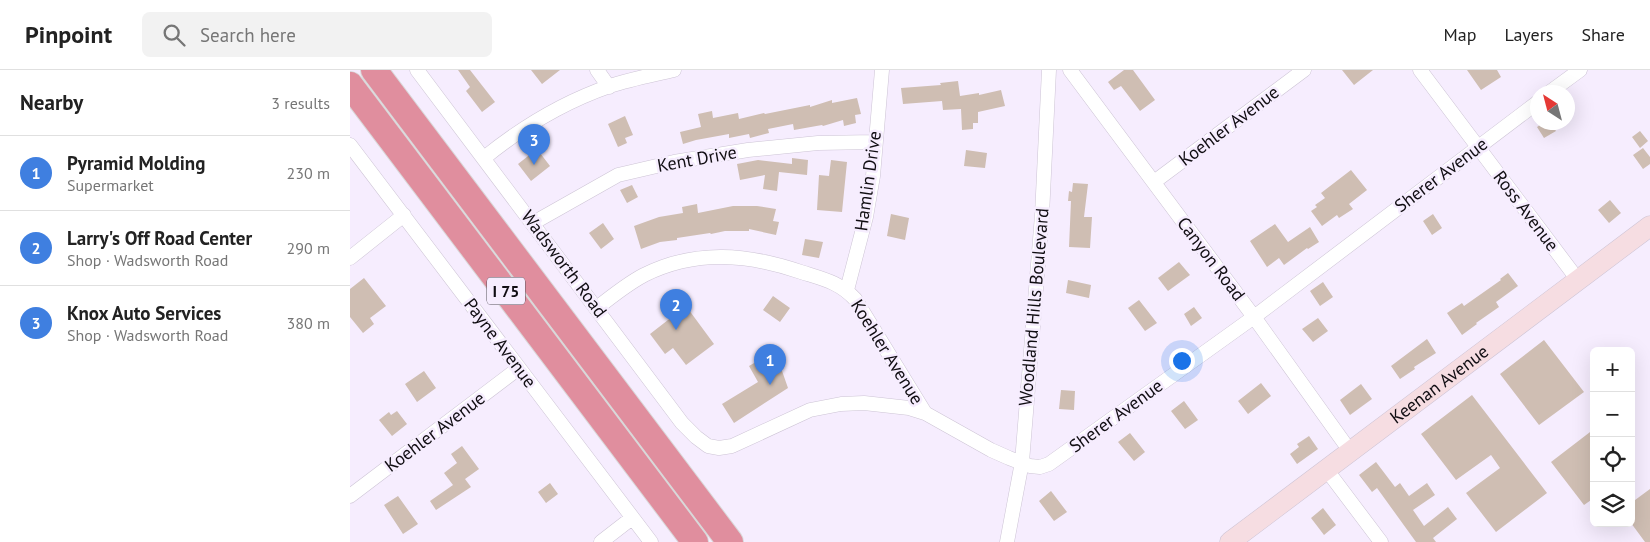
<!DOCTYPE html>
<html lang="en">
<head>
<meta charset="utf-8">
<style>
	:root { --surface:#fff; --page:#f2f2f2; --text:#222; --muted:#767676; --line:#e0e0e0; --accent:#2e7369 }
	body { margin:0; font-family:"PT Sans",sans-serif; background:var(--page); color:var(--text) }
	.controls { position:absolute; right:15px; bottom:15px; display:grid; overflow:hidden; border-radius:8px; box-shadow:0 5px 20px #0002 }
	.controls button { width:45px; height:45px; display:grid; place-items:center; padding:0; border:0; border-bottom:1px solid var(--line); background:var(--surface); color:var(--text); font:25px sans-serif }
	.compass { position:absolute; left:1180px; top:15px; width:45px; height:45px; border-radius:50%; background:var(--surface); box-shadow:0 5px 20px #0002; rotate:324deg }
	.you { position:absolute; left:831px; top:290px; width:18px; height:18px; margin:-12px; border:4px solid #fff; border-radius:50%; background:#1a73e8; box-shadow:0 0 0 8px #1a73e833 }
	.badge { display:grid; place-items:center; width:32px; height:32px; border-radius:50%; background:var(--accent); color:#fff; font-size:16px; font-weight:700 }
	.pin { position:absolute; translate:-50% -41px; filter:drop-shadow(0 1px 2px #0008) }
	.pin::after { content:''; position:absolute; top:26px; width:18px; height:15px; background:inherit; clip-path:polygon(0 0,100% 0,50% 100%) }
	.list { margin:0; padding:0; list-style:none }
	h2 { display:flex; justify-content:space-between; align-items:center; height:65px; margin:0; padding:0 20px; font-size:21px }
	h2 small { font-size:16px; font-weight:400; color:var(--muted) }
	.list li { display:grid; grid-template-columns:32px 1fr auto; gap:15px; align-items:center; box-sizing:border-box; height:75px; padding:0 20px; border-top:1px solid var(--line) }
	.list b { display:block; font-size:19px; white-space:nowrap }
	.list p { margin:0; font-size:16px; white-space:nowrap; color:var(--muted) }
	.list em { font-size:16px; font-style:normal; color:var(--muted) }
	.icon { flex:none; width:28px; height:28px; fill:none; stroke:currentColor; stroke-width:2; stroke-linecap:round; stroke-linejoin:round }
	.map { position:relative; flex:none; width:1300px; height:472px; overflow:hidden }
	header { display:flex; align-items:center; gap:30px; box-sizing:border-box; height:70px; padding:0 25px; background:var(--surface); border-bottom:1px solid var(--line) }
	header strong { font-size:24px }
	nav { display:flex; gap:28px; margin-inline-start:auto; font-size:18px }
	.search { width:350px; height:45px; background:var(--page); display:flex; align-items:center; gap:12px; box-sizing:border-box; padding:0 18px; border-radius:8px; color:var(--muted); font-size:19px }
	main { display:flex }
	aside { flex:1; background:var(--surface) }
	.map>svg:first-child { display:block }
	.building { fill:#cfbeb3 }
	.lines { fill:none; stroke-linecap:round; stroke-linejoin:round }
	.street-casing { stroke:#cdc4d5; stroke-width:15 }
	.secondary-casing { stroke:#cdc4d5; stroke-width:21 }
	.highway-casing { stroke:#d9d8d9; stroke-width:28 }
	.street { stroke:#fff; stroke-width:14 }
	.secondary { stroke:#f6dde2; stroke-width:20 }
	.highway { stroke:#e08e9e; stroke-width:26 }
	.labels { text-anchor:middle; stroke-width:5; stroke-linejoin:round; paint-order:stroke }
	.shield { fill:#f6edfe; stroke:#555059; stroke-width:1 }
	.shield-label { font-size:16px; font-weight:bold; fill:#100d12 }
	.street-label { font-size:18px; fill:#100d12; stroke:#f6edfe }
</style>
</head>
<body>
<header>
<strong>Pinpoint</strong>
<div class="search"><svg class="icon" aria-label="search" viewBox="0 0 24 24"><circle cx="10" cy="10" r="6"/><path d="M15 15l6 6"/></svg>Search here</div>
<nav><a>Map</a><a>Layers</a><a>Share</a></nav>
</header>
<main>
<aside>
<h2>Nearby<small>3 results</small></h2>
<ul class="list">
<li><span class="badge" style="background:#3f7fe0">1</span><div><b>Pyramid Molding</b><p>Supermarket</p></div><em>230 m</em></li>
<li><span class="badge" style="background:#3f7fe0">2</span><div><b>Larry's Off Road Center</b><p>Shop · Wadsworth Road</p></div><em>290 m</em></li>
<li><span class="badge" style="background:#3f7fe0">3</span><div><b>Knox Auto Services</b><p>Shop · Wadsworth Road</p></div><em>380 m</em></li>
</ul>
</aside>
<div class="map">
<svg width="1300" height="472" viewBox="0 0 1300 472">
	<rect width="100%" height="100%" fill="#f6edfe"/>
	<path class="building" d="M108 0H120L145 32 132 42 116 21 120 17Z
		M181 0H210L192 14Z
		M774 0H783L805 30 790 41 771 16 764 20 758 12Z
		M992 0H1023L1004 15Z
		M1117 0H1147L1151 7 1131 20Z
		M608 11 610 26 629 23V25L651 20 655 36 628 42V53H623V59L612 60 611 39 593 40 592 31 553 34 551 18 591 15 590 13Z
		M507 28 511 44 505 45 506 53 494 56 493 50 473 56 472 55 444 60 443 54 418 59 419 63 400 68 399 64 379 68V64L346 70 333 74 330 62 351 57 348 44 362 41 363 48 388 43 389 49 414 43 415 44 460 35V37L482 30V33Z
		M275 46 283 65 275 68 277 73 268 77 258 54Z
		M1194 52H1200L1206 61 1194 68 1187 57Z
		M1290 61 1298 71 1290 78 1282 67Z
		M1293 78 1300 87V94L1293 99 1283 85Z
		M187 79 200 96 181 111 168 94Z
		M616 80 637 83 635 98 614 96Z
		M442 88 458 90 457 105 429 102 427 121 413 119 415 105 390 110 387 94 408 90 442 94Z
		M481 90 497 92 492 142 467 140 469 105 479 106Z
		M1001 100 1017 120 999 134 1003 139 989 148 987 145 972 156 961 141 967 137 965 135 975 128 971 123Z
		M723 113 738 114 734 147H742L740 178 719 177 721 131H718L719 121 722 122Z
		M282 115 288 127 277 133 270 120Z
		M1260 130 1271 143 1259 153 1248 140Z
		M347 134 348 143 383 136H407L426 139 423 151 429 152 426 165 399 159V161H375L361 164 360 163 327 168V170L310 172 291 179 284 156 309 147 333 143 332 137Z
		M541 144 559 148 555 170 537 166Z
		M1083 144 1092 158 1082 165 1073 151Z
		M253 153 264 169 251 179 239 163Z
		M925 154 938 172 960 157 969 172 958 179 957 178 934 195 929 188 917 197 900 171Z
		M455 169 473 172 469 188 452 185Z
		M829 192 840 205 818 221 808 208Z
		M1158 203 1168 216 1146 232 1149 237 1126 253 1127 254 1112 265 1097 243 1112 233 1114 236 1151 210 1150 209Z
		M14 208 36 236 20 248 24 254 13 263 0 247V219Z
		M718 210 741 215 739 228 716 223Z
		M973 212 983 227 970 236 960 221Z
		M423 226 440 238 430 252 413 240Z
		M789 230 807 253 795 261 778 238Z
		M336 236 364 274 336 295 323 278 315 284 300 264Z
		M844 237 852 248 841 256 834 244Z
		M968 248 978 261 963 272 952 259Z
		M1077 269 1086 283 1064 297 1065 299 1050 309 1041 296Z
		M1194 270 1234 322 1189 355 1150 304Z
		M423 282 431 298 438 318 384 353 372 334 408 312 399 296Z
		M74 301 86 318 67 332 55 314Z
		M911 313 921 326 898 344 888 331Z
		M1011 314 1022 329 1000 345 990 330Z
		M711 320 725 321 724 340 709 339Z
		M1122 325 1197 423 1146 462 1116 423 1150 398 1141 385 1106 410 1071 364Z
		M834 331 848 350 835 359 821 341Z
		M47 341 57 354 42 366 29 350 39 342 41 345Z
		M1244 359V428L1234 435 1201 392Z
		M780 363 795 382 784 391 768 372Z
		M959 366 968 379 947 394 940 384 949 377 947 374Z
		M112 376 129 399 115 409 121 417 86 440 80 431 103 415 94 403 107 393 101 384Z
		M1026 392 1045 417 1050 413 1059 426 1077 413 1085 425 1063 440 1074 456 1098 437 1107 449 1083 468 1086 472H1066L1027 418 1022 422 1009 405Z
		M200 413 208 424 196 433 188 422Z
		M1300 419V472H1295L1281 453V433Z
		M701 421 717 442 704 451 689 431Z
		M48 426 68 454 53 464 34 435Z
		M973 438 986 455 974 465 961 448Z"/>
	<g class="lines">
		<defs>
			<path id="street" d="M67 0 332 353 346 367 358 376 369 378 382 376 460 340 491 334 514 333 559 338 575 343 641 380 659 388 680 396 690 397 699 394 904 247 1188 32
				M247 0 259 17
				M720 0 904 247 1000 381
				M1070 0 1228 210
				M1200 22 1230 0
				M0 75 301 472
				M134 88C172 57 214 32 260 16 281 9 303 5 324 0
				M804 112 954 0
				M183 153 268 105 324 92 398 80 468 73 524 72
				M0 188 54 145
				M497 220 516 147 523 106 532 0
				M247 238C262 226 277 214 294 205 346 179 398 184 451 202 473 209 489 212 505 229L575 343
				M976 399 1031 472
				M0 426 169 298
				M251 472 282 448
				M657 472 672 392 692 145 699 0"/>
			<g id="secondary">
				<path id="s1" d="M880 472 1300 156"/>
			</g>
			<path id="highway" d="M24 0 380 472
				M0 15 345 472"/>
		</defs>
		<use href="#street" class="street-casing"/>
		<use href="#secondary" class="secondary-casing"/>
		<use href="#highway" class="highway-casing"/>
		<use href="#street" class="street"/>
		<use href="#secondary" class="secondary"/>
		<use href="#highway" class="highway"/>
	</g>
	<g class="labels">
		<rect class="shield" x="137" y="207.5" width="38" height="27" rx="4"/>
		<g class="shield-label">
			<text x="156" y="227">I 75</text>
		</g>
		<g class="street-label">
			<text transform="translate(879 56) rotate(-37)" y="6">Koehler Avenue</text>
			<text transform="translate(347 89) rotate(-10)" y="6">Kent Drive</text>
			<text transform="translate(1091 105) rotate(-37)" y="6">Sherer Avenue</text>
			<text transform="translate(518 111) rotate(-82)" y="6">Hamlin Drive</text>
			<text transform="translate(1176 141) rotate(53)" y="6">Ross Avenue</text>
			<text transform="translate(861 189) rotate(53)" y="6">Canyon Road</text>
			<text transform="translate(214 194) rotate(53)" y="6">Wadsworth Road</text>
			<text transform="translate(684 237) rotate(-85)" y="6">Woodland Hills Boulevard</text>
			<text transform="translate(150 273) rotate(53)" y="6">Payne Avenue</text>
			<text transform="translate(537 282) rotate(58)" y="6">Koehler Avenue</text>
			<text dy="6" stroke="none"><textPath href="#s1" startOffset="262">Keenan Avenue</textPath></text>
			<text transform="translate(766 346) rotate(-36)" y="6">Sherer Avenue</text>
			<text transform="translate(85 362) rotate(-37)" y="6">Koehler Avenue</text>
		</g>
	</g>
</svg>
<div class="controls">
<button>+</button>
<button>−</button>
<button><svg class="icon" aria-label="locate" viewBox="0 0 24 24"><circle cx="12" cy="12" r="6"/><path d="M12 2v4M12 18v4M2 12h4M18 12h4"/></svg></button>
<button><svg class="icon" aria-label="layers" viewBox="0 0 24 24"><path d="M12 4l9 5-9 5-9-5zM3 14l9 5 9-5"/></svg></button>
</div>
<svg class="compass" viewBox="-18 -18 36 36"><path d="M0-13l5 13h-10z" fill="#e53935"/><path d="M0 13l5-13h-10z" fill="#767676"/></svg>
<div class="you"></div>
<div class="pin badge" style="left:420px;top:315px;background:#3f7fe0">1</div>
<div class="pin badge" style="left:326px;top:260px;background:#3f7fe0">2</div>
<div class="pin badge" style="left:184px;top:95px;background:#3f7fe0">3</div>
</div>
</main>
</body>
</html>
